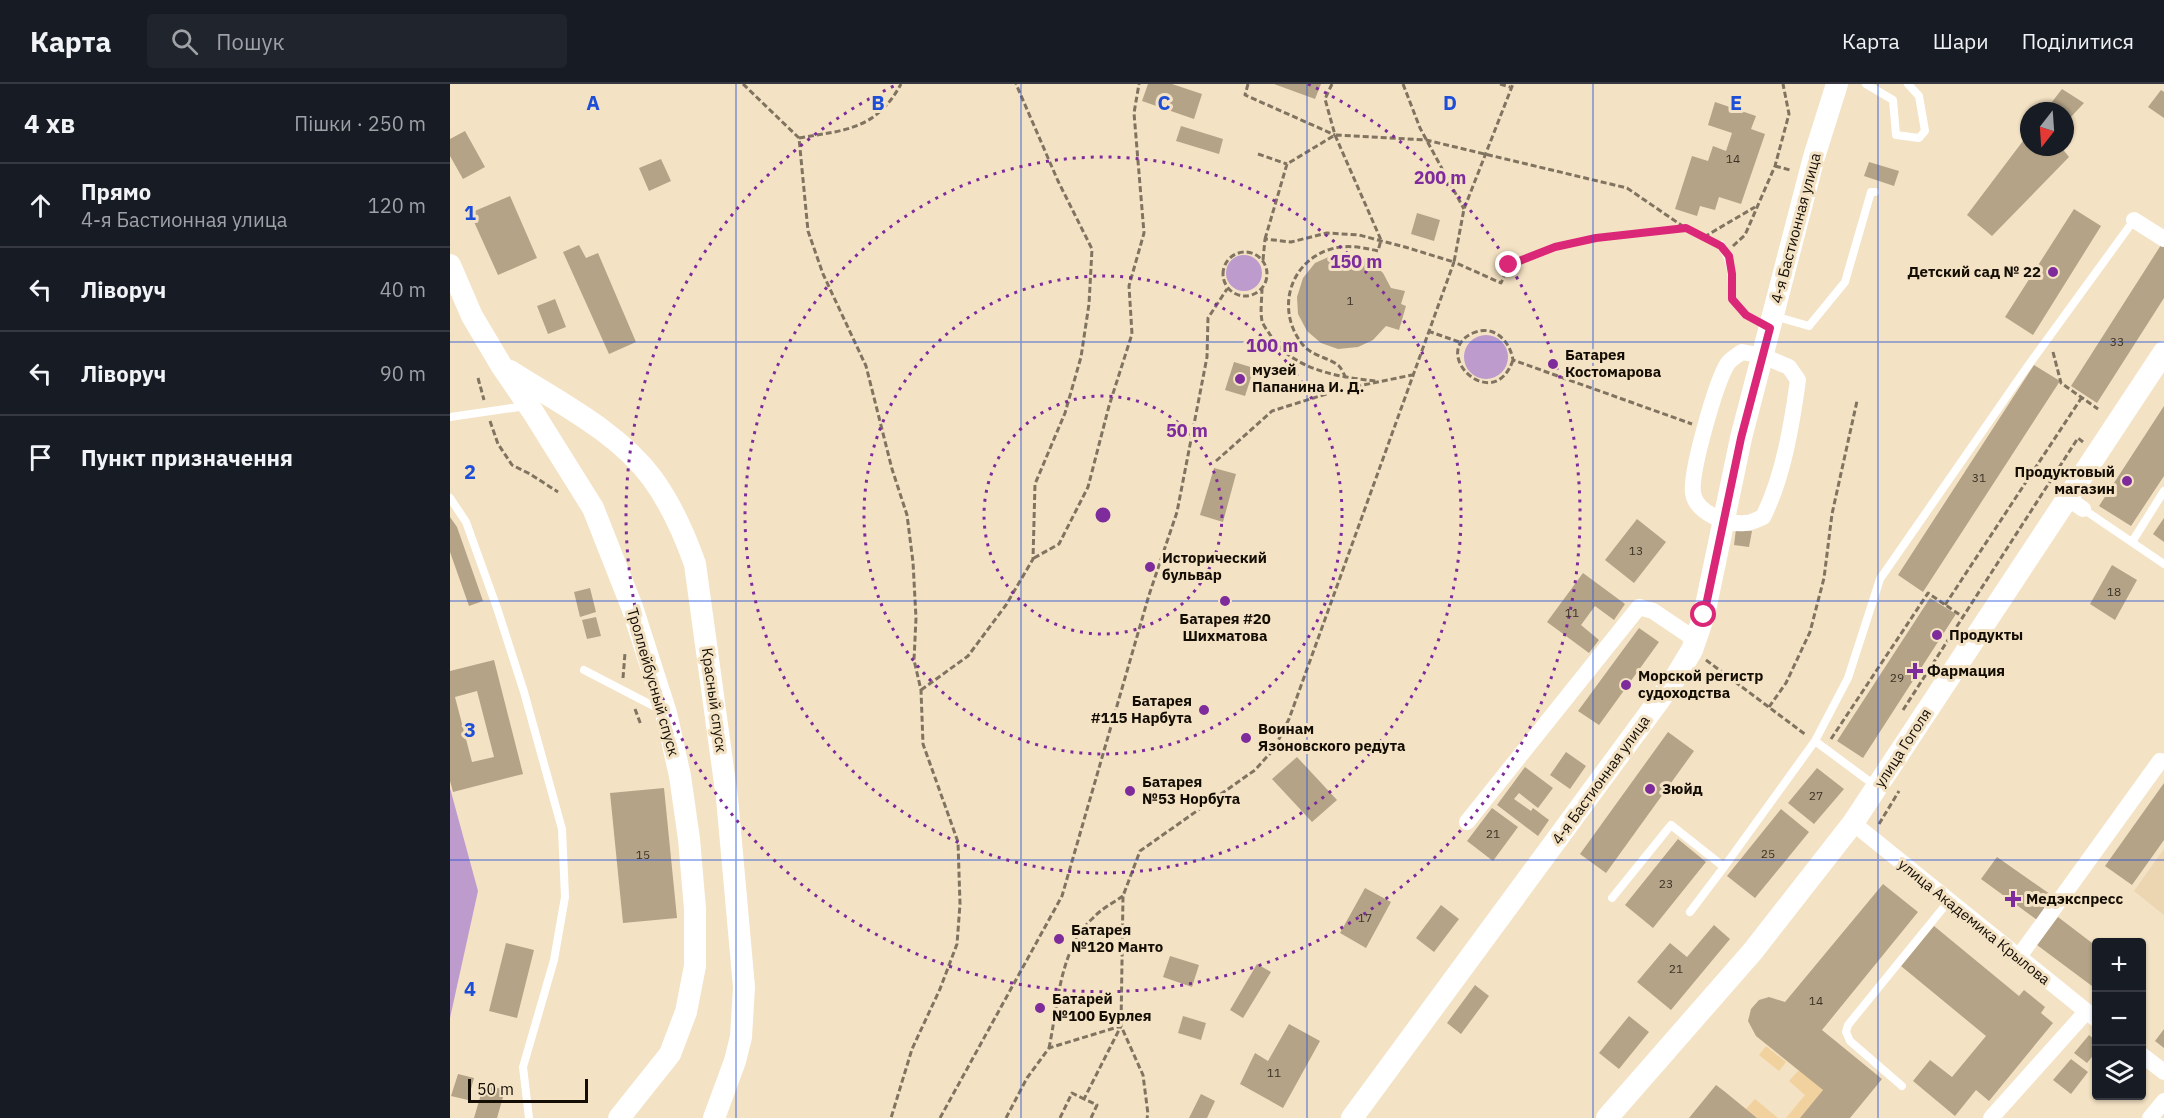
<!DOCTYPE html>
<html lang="uk">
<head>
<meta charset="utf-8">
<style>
	:root { --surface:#171b24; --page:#20242c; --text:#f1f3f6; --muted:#9ea1a6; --line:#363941 }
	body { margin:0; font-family:"IBM Plex Sans",sans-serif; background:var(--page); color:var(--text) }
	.controls { position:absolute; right:18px; bottom:18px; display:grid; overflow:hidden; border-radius:6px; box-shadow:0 2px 4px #0004 }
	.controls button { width:54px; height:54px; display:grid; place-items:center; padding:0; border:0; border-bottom:2px solid var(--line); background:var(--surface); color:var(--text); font:30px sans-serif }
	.compass { position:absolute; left:1570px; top:18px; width:54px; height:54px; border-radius:50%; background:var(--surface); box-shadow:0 2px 4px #0004; rotate:197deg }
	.scale { position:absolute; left:18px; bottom:15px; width:120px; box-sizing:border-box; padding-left:6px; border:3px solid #130d04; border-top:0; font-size:16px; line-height:21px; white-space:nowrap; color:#130d04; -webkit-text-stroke:4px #f4e2c4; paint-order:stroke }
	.stop { position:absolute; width:18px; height:18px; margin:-14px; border:4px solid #db2777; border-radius:50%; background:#fff }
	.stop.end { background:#db2777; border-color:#fff; box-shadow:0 2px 6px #0008 }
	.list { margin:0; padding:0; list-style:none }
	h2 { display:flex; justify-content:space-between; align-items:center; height:78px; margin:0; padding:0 24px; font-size:26px }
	h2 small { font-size:20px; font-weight:400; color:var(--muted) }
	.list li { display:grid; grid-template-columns:39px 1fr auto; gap:18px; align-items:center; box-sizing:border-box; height:84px; padding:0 24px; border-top:2px solid var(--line) }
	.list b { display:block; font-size:22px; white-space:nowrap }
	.list p { margin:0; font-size:20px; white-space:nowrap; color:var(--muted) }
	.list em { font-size:20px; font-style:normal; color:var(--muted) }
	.icon { flex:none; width:33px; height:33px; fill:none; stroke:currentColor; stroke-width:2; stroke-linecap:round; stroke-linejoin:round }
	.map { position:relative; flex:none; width:1714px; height:1034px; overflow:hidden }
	header { display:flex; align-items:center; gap:36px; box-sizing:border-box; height:84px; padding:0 30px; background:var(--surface); border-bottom:2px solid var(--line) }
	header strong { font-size:28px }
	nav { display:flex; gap:33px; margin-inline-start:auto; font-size:21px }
	.search { width:420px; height:54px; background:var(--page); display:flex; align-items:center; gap:15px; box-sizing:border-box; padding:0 21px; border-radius:6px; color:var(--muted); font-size:22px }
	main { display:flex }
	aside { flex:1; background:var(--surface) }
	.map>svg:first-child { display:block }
	.built { fill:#ecd5b1 }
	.green { fill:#f1d29f }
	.water { fill:#be9bcd }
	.building { fill:#b4a387; fill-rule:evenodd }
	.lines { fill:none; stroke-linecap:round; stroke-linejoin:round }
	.path { stroke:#807461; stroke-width:3; stroke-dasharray:6 3; stroke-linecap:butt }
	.service { stroke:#fff; stroke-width:8 }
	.minor { stroke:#fff; stroke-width:16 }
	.secondary { stroke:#fff; stroke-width:22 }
	.route { stroke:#db2777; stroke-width:8 }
	.grid { fill:none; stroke:#1d4ed8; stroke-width:1.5; stroke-opacity:0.55 }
	.ring { fill:none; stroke:#7e2c9c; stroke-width:3; stroke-dasharray:3 6 }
	.poi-dot { fill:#7e2c9c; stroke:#f4e2c4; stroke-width:2 }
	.labels { text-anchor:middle; stroke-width:6; stroke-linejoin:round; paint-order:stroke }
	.number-label { font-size:12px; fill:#3b3225 }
	.street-label { font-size:15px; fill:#130d04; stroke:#f4e2c4 }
	.poi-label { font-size:15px; font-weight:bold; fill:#130d04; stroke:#f4e2c4; text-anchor:start }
	.grid-label { font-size:20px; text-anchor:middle; font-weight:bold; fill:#1d4ed8; stroke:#f4e2c4; stroke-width:6; stroke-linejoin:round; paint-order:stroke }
	.centre { fill:#7e2c9c; stroke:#f4e2c4; stroke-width:3 }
	.ring-label { font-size:18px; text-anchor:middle; font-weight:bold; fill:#7e2c9c; stroke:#f4e2c4; stroke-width:6; stroke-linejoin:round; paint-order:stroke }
</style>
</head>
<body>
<header>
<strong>Карта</strong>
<div class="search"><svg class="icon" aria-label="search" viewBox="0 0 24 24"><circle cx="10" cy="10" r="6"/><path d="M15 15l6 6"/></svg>Пошук</div>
<nav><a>Карта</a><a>Шари</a><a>Поділитися</a></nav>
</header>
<main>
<aside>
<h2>4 хв<small>Пішки · 250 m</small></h2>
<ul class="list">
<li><svg class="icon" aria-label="ahead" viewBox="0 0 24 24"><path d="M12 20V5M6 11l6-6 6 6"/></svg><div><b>Прямо</b><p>4-я Бастионная улица</p></div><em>120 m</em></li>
<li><svg class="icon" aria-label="left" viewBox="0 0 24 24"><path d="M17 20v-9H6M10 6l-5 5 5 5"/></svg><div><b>Ліворуч</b></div><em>40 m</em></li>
<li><svg class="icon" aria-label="left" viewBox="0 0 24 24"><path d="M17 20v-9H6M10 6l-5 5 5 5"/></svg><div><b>Ліворуч</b></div><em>90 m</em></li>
<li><svg class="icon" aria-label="arrive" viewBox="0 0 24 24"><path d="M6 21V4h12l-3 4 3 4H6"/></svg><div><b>Пункт призначення</b></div></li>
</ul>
</aside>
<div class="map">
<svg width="1714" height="1034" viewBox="0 0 1714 1034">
	<rect width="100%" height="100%" fill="#f4e2c4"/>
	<path class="built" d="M1714 765V831L1684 807Z"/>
	<path class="green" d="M1316 962 1336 978 1329 987 1309 971Z
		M1349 986 1373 1006 1350 1034H1336L1355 1011 1339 997Z
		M1305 1015 1328 1034H1307L1296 1025Z"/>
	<path class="water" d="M776 189a18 18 0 1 1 36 0a18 18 0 1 1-36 0Z
		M1014 273a22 22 0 1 1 44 0a22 22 0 1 1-44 0Z
		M0 704 28 807 0 934Z"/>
	<path class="building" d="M698 0H722L752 10 744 35 692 17Z
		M824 0H871L865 15Z
		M1612 5 1634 19 1619 35 1615 31V27H1595Z
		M1711 6 1714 8V34L1698 23Z
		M1265 18 1306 32 1301 45 1315 50 1291 120 1269 113 1265 126 1250 122 1247 132 1225 125 1242 72 1258 77 1263 62 1276 67 1282 49 1258 41Z
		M731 42 773 55 769 70 726 57Z
		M15 47 35 83 13 95 0 72V55Z
		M1579 49V63H1611L1619 73 1542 152 1517 131Z
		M211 75 221 97 199 107 189 84Z
		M1419 78 1449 87 1444 102 1414 92Z
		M60 112 87 174 48 191 20 129Z
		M1624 125 1651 142 1583 251 1555 233Z
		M967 129 990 136 984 157 961 150Z
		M129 161 136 174 148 169 186 258 159 270 113 168Z
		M1711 161 1714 163V214L1647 319 1621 302Z
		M900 170 919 176 933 189 941 204 955 207 951 220 956 222 949 246 936 242 923 256 908 263 888 265 871 259 857 247 848 230 847 213 853 194 865 179 883 171Z
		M105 215 116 243 98 250 87 222Z
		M784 278 804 284 795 312 775 306Z
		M1584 281 1610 297 1473 508 1448 491Z
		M1714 322V392L1681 442 1649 422Z
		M764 384 786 390 773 438 750 431Z
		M0 433 7 443 33 517 19 522 0 468Z
		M1714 434V458L1703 450Z
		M1187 435 1216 458 1184 499 1155 476Z
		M1286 445 1302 447 1299 463 1284 461Z
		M1662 481 1687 496 1665 536 1640 520Z
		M1133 489 1175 520 1164 536 1145 522 1131 541 1149 556 1139 569 1097 538Z
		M140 504 146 528 130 533 124 508Z
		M1480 514 1506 530 1413 674 1387 657Z
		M146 533 151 552 137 555 132 536Z
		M1189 544 1209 558 1149 641 1128 627Z
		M44 576 73 690 3 708 0 697V587ZM27 607 44 673 22 678 5 613Z
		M1218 648 1244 667 1156 789 1130 770Z
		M1116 668 1136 682 1120 705 1100 691Z
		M847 673 887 716 862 738 822 695Z
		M1075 683 1103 704 1088 724 1069 709 1064 715 1081 727 1083 724 1099 736 1088 752 1047 721Z
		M1367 684 1394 705 1364 740 1338 719Z
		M1714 699V756L1682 801 1655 782Z
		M214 704 227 834 173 839 160 709Z
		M1042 724 1068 743 1043 777 1017 757Z
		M1331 725 1359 748 1305 814 1277 792Z
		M1228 755 1256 778 1203 844 1175 821Z
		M1547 773 1607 815 1590 838 1531 795Z
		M1433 800 1468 828 1372 946 1432 995 1400 1034H1350L1373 1006 1306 952 1298 937 1301 925 1309 916 1319 913 1335 918Z
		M915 804 941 818 916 864 890 849Z
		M991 821 1009 835 984 868 966 854Z
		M1608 833 1646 862V905L1587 861Z
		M1264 841 1280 855 1221 926 1187 898 1220 859 1237 873Z
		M1484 842 1569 912 1574 906 1595 923 1591 929 1603 939 1539 1017 1526 1006 1505 1032 1463 997 1480 976 1502 993 1536 952 1451 882Z
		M56 859 84 866 67 934 39 927Z
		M720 872 749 881 742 903 713 893Z
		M807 880 821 888 793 934 780 926Z
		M1025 901 1039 912 1011 950 997 939Z
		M733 932 756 939 751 956 728 949Z
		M1179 932 1199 948 1169 985 1149 969Z
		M839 940 870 957 833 1024 790 1000 805 969 818 977Z
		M1714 945V964L1705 957Z
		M1639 951 1646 957V968L1637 979 1624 969Z
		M1621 975 1638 988 1621 1010 1603 996Z
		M8 990 24 994 18 1016 1 1012Z
		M34 1000 55 1006 47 1034H24Z
		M1266 1001 1274 1007 1307 1034H1239Z
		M751 1010 765 1017 757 1034H739Z"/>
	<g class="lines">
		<path class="path" d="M293 0 349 54 358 147 373 190 416 282 442 385 457 431 463 478 466 534 464 576 471 606 473 660 508 758 510 820 507 860 490 905 462 965 441 1034
			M798 0 795 11 885 51
			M882 0 875 15 885 51 931 156 928 167C911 163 895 160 878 166 838 180 826 228 853 261 862 272 880 274 889 282 892 285 894 291 896 294
			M953 0 970 44 1014 125
			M1050 0 1060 3
			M349 54C395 46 426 46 451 0
			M808 70 837 80
			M1325 82 1340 86
			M1254 153 1305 123
			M815 155 837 80 885 51 976 56 1177 104 1234 143
			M1283 162 1295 151 1325 82 1339 30 1333 0
			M773 190a22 22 0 1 1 44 0a22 22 0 1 1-44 0Z
			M813 176 815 155 841 158 877 149 909 151 955 163 1004 178 1014 125 1063 0
			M812 204C812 214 810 227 812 237 813 241 817 246 819 249 841 286 888 293 926 297
			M978 247 1012 259
			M1603 268 1611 299 1648 325
			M1063 276C1044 332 978 269 1023 249 1044 240 1060 257 1063 276L1242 340
			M28 294 34 316
			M40 337 48 360 62 381 80 390 108 408
			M766 377 822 327 889 306 962 291
			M584 474 609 460 638 403 659 322 682 250 679 202 694 149 684 29 689 0
			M1495 521 1632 313
			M1256 576 1356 651
			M173 594 175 569
			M471 606 518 572 556 521 583 475 585 400 615 329 631 273 639 220 642 165 608 97 566 0
			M1319 623 1336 599 1360 548 1374 494 1382 430 1407 317
			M185 625 191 641
			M1453 626 1628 354 1633 358
			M1381 655 1478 509 1513 533
			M1429 740 1449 707
			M599 964C608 922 609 865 643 834 651 825 663 819 673 812
			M490 1034 612 812 699 511 727 428 757 273 758 234 777 205
			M556 1034 577 994 599 964 671 942 693 991 698 1030 697 1034
			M610 1034 622 1009 634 1015
			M641 1034 647 1021 634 1015 671 942 673 812 690 767 805 686 824 665 839 635 1004 178 1051 199 1059 181 1105 163 1146 154 1236 144 1260 156"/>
		<path class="service" d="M1416 0 1443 16 1446 51 1469 54 1475 47 1469 12 1458 0
			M1271 161C1283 178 1282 195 1282 215L1296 231 1317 242
			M1324 232 1359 242 1395 198 1421 108H1425
			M0 333 76 322
			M0 414 16 438 47 524 74 608 112 745 115 813 104 876 73 983 79 1034
			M1633 425 1714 480
			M1682 458 1714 407
			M134 586 211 626
			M1365 657 1427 703
			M1162 814 1221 741 1274 783 1365 657 1398 594 1430 495 1575 286 1684 136
			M1240 828 1274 783
			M1452 1002 1400 957 1396 948 1398 941 1498 818"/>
		<path class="minor" d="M1684 136 1714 155
			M1292 268 1313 272 1339 283 1348 296C1342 340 1333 394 1313 433 1308 435 1301 439 1295 439 1277 441 1246 429 1243 409 1240 389 1266 297 1278 279 1281 275 1288 271 1292 268Z
			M1617 414 1633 425
			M1017 738 1189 523 1203 527 1246 556
			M1403 739 1646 935
			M1568 874 1710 677 1714 678
			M1692 971 1714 988
			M1541 1034 1636 928
			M1700 1034 1714 1017"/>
		<path class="secondary" d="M0 181 22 232 51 281 83 328 143 424 182 523 216 629 230 692 239 755 245 825V882L236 928 220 970 169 1034
			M60 287C108 318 167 347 202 394 221 420 234 449 245 480L277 714 294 903 291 953 285 977 264 1034
			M902 1034 1224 596 1242 566 1254 531 1291 354 1364 73 1387 0
			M1157 1034 1303 867 1403 739 1714 268"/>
	</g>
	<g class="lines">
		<path class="route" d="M1059 181 1105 163 1146 154 1236 144 1271 162 1279 172 1282 190V215L1296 231 1320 244 1291 354 1254 531"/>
	</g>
	<path class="grid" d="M286 0V1034M571 0V1034M857 0V1034M1143 0V1034M1428 0V1034M0 258H1714M0 517H1714M0 776H1714"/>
	<g class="ring">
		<circle cx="653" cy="431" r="119"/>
		<circle cx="653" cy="431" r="239"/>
		<circle cx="653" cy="431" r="358"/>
		<path d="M858 0A477 477 0 1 1 448 0"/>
	</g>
	<g class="poi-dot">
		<circle cx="1603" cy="188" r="6"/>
		<circle cx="1103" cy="280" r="6"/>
		<circle cx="790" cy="295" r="6"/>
		<circle cx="1677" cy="397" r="6"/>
		<circle cx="700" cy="483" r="6"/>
		<circle cx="775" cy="517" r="6"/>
		<circle cx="1487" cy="551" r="6"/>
		<path d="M1462 578h6v6h6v6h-6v6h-6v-6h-6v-6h6z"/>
		<circle cx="1176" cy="601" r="6"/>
		<circle cx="754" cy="626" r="6"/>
		<circle cx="796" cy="654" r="6"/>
		<circle cx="1200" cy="705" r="6"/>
		<circle cx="680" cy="707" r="6"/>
		<path d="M1560 806h6v6h6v6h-6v6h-6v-6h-6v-6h6z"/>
		<circle cx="609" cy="855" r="6"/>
		<circle cx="590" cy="924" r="6"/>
	</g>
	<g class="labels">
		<g class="number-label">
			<text x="1283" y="79">14</text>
			<text x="900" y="221">1</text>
			<text x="1667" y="262">33</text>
			<text x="1529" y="398">31</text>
			<text x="1186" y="471">13</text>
			<text x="1664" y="512">18</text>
			<text x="1122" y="533">11</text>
			<text x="1447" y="598">29</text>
			<text x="1366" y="716">27</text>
			<text x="1043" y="754">21</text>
			<text x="1318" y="774">25</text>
			<text x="193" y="775">15</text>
			<text x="1216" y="804">23</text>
			<text x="915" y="838">17</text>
			<text x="1226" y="889">21</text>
			<text x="1366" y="921">14</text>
			<text x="824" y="993">11</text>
		</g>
		<g class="street-label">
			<text transform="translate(1346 144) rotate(-75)" y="5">4-я Бастионная улица</text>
			<text transform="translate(203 598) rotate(74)" y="5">Троллейбусный спуск</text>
			<text transform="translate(264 616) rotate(82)" y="5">Красный спуск</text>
			<text transform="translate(1453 664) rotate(-57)" y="5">улица Гоголя</text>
			<text transform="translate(1151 696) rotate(-54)" y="5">4-я Бастионная улица</text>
			<text transform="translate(1524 838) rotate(39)" y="5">улица Академика Крылова</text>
		</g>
		<g class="poi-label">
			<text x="1591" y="193" text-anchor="end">Детский сад № 22</text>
			<text x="1115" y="276">Батарея<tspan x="1115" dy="17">Костомарова</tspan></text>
			<text x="802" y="291">музей<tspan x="802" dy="17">Папанина И. Д.</tspan></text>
			<text x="1665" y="393" text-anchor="end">Продуктовый<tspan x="1665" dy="17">магазин</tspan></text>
			<text x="712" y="479">Исторический<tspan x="712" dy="17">бульвар</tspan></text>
			<text x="775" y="540" text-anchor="middle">Батарея #20<tspan x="775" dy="17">Шихматова</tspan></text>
			<text x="1499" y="556">Продукты</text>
			<text x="1477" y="592">Фармация</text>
			<text x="1188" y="597">Морской регистр<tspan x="1188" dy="17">судоходства</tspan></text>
			<text x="742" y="622" text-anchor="end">Батарея<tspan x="742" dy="17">#115 Нарбута</tspan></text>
			<text x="808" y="650">Воинам<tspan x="808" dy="17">Язоновского редута</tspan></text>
			<text x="692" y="703">Батарея<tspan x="692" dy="17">№53 Норбута</tspan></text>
			<text x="1212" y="710">Зюйд</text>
			<text x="1576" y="820">Медэкспресс</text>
			<text x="621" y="851">Батарея<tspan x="621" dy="17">№120 Манто</tspan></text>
			<text x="602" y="920">Батарей<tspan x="602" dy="17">№100 Бурлея</tspan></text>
		</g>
	</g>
	<g class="grid-label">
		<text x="143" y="26">A</text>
		<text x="428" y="26">B</text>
		<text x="714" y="26">C</text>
		<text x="1000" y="26">D</text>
		<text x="1286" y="26">E</text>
		<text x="20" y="136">1</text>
		<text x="20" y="395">2</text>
		<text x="20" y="653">3</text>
		<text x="20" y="912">4</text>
	</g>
	<circle cx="653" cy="431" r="9" class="centre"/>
	<g class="ring-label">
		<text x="990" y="100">200 m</text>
		<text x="906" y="184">150 m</text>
		<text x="822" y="268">100 m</text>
		<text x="737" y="353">50 m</text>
	</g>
</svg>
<div class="controls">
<button>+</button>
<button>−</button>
<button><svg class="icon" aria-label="layers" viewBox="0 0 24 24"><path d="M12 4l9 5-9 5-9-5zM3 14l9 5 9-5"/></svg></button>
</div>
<svg class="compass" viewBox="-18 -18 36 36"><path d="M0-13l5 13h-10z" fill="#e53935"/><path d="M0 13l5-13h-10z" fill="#9ea1a6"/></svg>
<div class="scale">50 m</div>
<div class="stop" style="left:1254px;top:531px"></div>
<div class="stop end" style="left:1059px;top:181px"></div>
</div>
</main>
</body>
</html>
